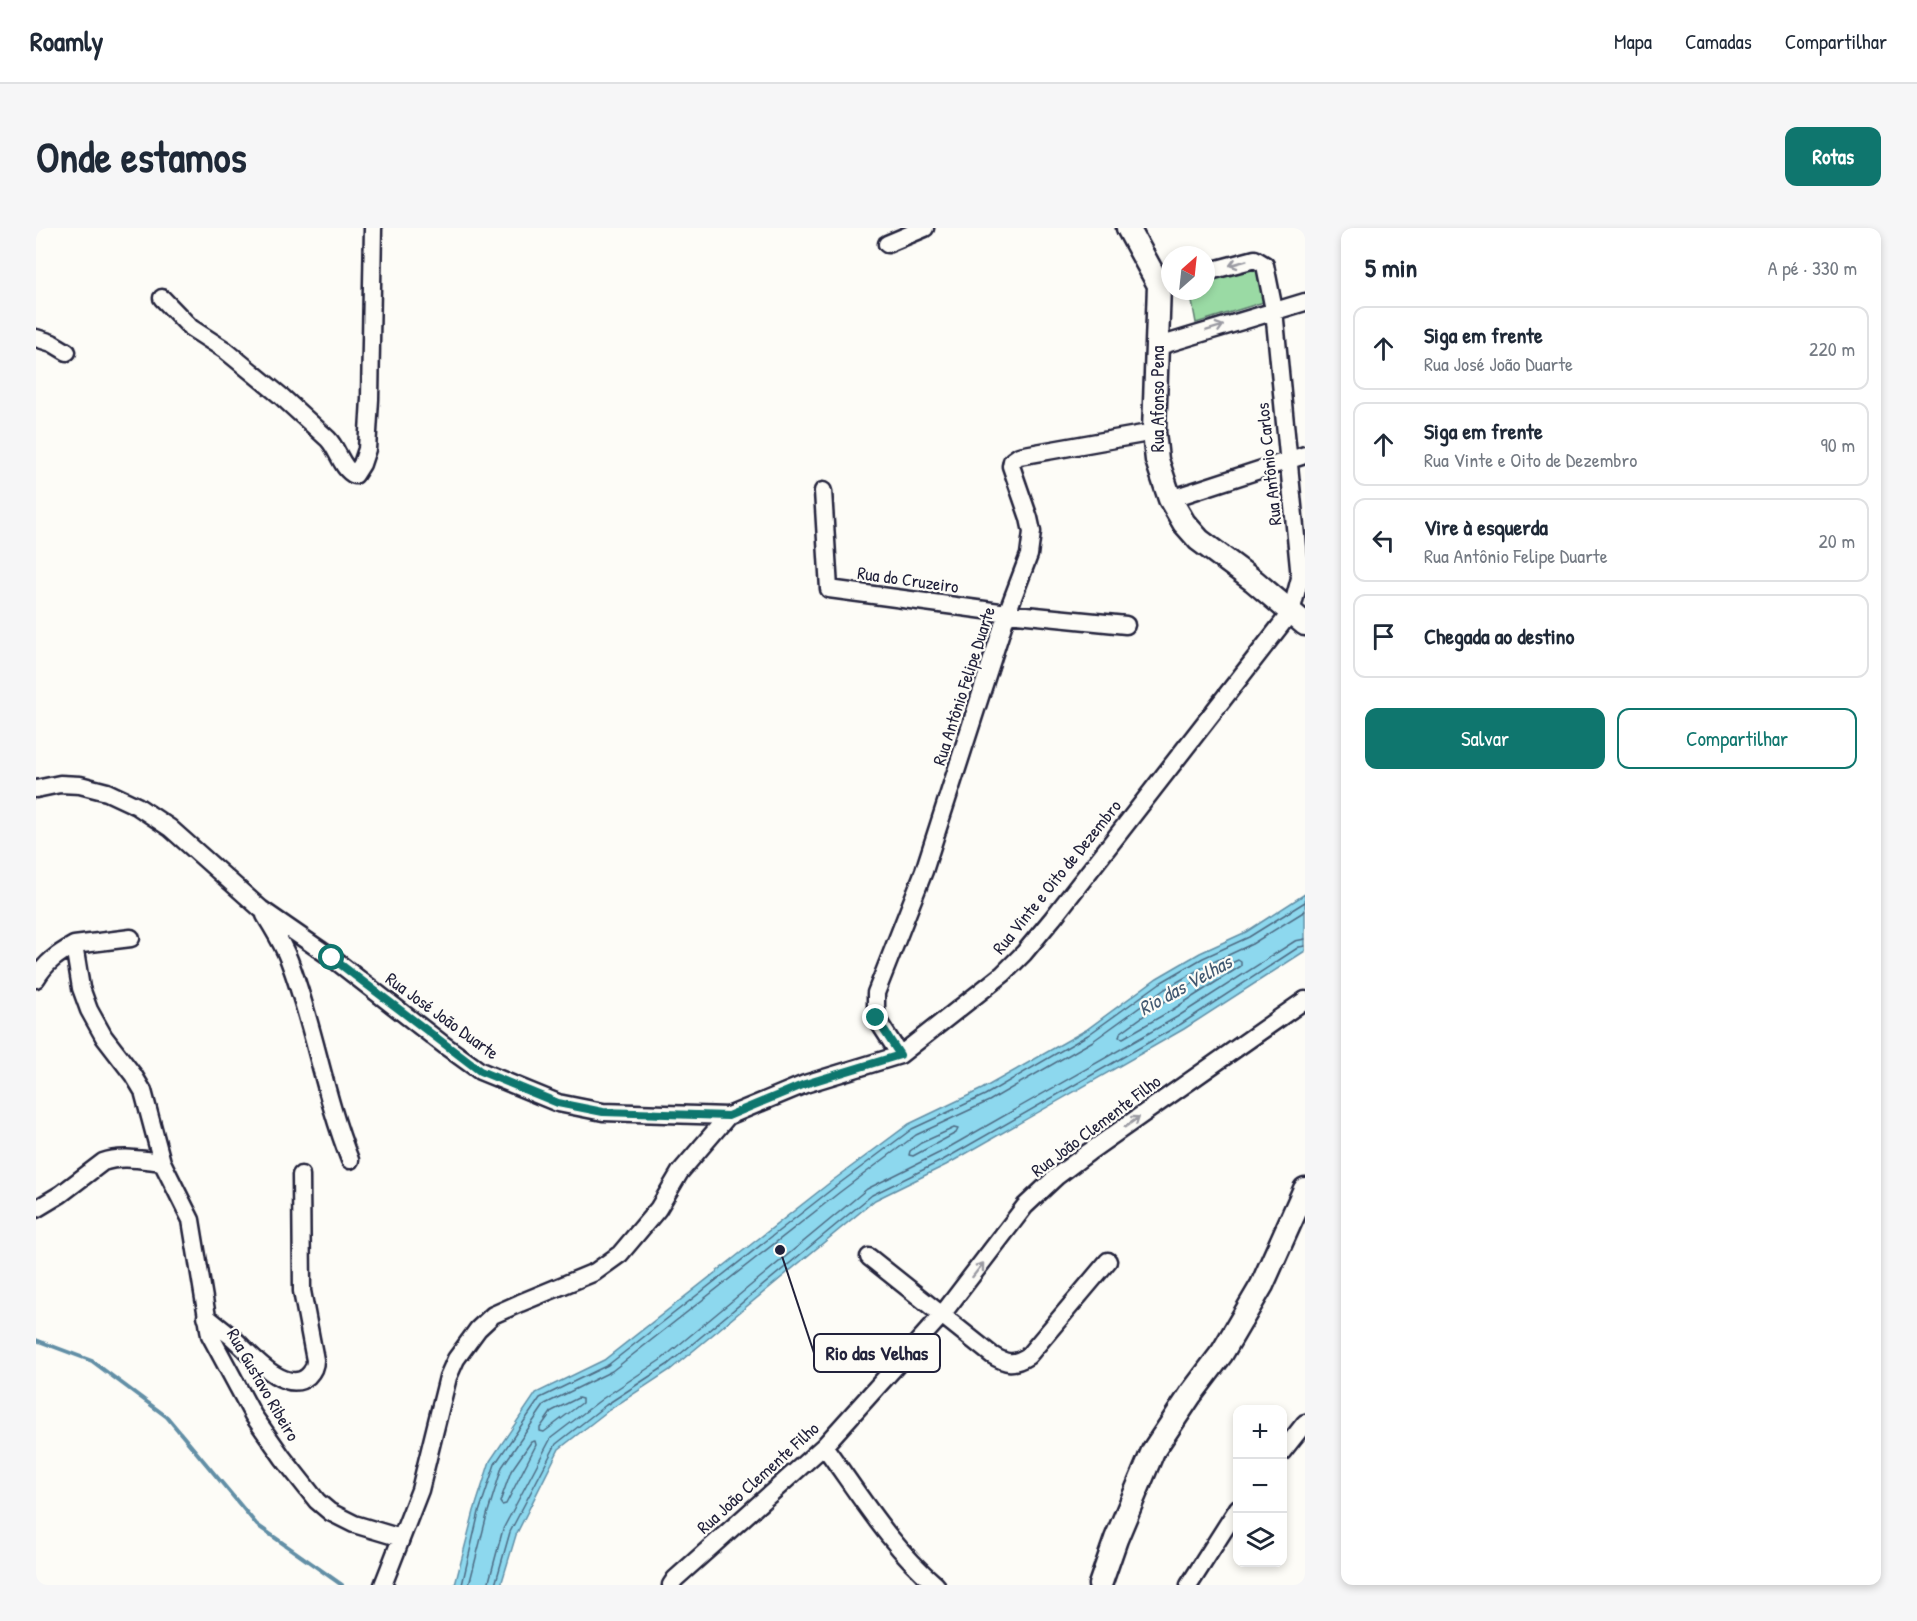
<!DOCTYPE html>
<html lang="pt">
<head>
<meta charset="utf-8">
<style>
	:root { --surface:#fff; --page:#f6f6f7; --text:#1f2937; --muted:#747a83; --line:#e0e1e3; --accent:#0f766e }
	body { margin:0; font-family:"Patrick Hand",sans-serif; background:var(--page); color:var(--text) }
	.controls { position:absolute; right:18px; bottom:18px; display:grid; overflow:hidden; border-radius:12px; box-shadow:0 3px 9px #0003 }
	.controls button { width:54px; height:54px; display:grid; place-items:center; padding:0; border:0; border-bottom:2px solid var(--line); background:var(--surface); color:var(--text); font:30px sans-serif }
	.compass { position:absolute; left:1125px; top:18px; width:54px; height:54px; border-radius:50%; background:var(--surface); box-shadow:0 3px 9px #0003; rotate:27deg }
	.stop { position:absolute; width:18px; height:18px; margin:-14px; border:4px solid #0f766e; border-radius:50%; background:#fff }
	.stop.end { background:#0f766e; border-color:#fff; box-shadow:0 2px 6px #0008 }
	.list { margin:0; padding:0; list-style:none }
	h2 { display:flex; justify-content:space-between; align-items:center; height:78px; margin:0; padding:0 24px; font-size:26px }
	h2 small { font-size:20px; font-weight:400; color:var(--muted) }
	.list li { display:grid; grid-template-columns:39px 1fr auto; gap:18px; align-items:center; box-sizing:border-box; height:84px; margin:0 12px 12px; padding:0 12px; border:2px solid var(--line); border-radius:12px }
	.list b { display:block; font-size:22px; white-space:nowrap }
	.list p { margin:0; font-size:20px; white-space:nowrap; color:var(--muted) }
	.list em { font-size:20px; font-style:normal; color:var(--muted) }
	.actions { display:flex; gap:12px; padding:18px 24px }
	.actions a { flex:1; padding:14px 0; border:2px solid var(--accent); border-radius:12px; text-align:center; font-size:21px; color:var(--accent) }
	.actions .main { background:var(--accent); color:#fff }
	.icon { flex:none; width:33px; height:33px; fill:none; stroke:currentColor; stroke-width:2; stroke-linecap:round; stroke-linejoin:round }
	.map { position:relative; flex:none; width:1269px; height:1357px; overflow:hidden; border-radius:12px }
	header { display:flex; align-items:center; gap:36px; box-sizing:border-box; height:84px; padding:0 30px; background:var(--surface); border-bottom:2px solid var(--line) }
	header strong { font-size:28px }
	nav { display:flex; gap:33px; margin-inline-start:auto; font-size:21px }
	.intro { display:flex; align-items:center; justify-content:space-between; box-sizing:border-box; height:144px; padding:0 36px }
	h1 { margin:0; font-size:42px }
	.button { padding:15px 27px; border-radius:12px; background:var(--accent); color:#fff; font-size:21px; font-weight:700 }
	main { display:flex; gap:36px; padding:0 36px }
	aside { flex:1; background:var(--surface); border-radius:12px; box-shadow:0 3px 9px #0003 }
	.map>svg:first-child { display:block }
	.green { fill:#9adaa4; stroke:#5e7e70; stroke-width:1.5 }
	.water { fill:#8dd8ee; stroke:#628fa6; stroke-width:1.5 }
	.lines { fill:none; stroke-linecap:round; stroke-linejoin:round }
	.shore { stroke:#4d6b83; stroke-width:1.5 }
	.stream { stroke:#628fa6; stroke-width:4 }
	.minor-casing { stroke:#22223b; stroke-width:21 }
	.secondary-casing { stroke:#22223b; stroke-width:27 }
	.minor { stroke:#fdfcf7; stroke-width:16 }
	.secondary { stroke:#fdfcf7; stroke-width:22 }
	.oneway { stroke:#9a9aa2 }
	.route { stroke:#0f766e; stroke-width:8 }
	.labels { text-anchor:middle; stroke-width:4.5; stroke-linejoin:round; paint-order:stroke }
	.street-label { font-size:18px; fill:#22223b; stroke:#fdfcf7 }
	.water-label { font-size:20px; font-style:italic; fill:#425971; stroke:#fdfcf7 }
	.leader { fill:none; stroke:#22223b; stroke-width:2 }
	.callout-dot { fill:#22223b; stroke:#fdfcf7; stroke-width:2 }
	.callout { fill:#fdfcf7; stroke:#22223b; stroke-width:2 }
	.callout-label { font-size:20px; text-anchor:middle; font-weight:bold; fill:#22223b }
</style>
</head>
<body>
<header>
<strong>Roamly</strong>
<nav><a>Mapa</a><a>Camadas</a><a>Compartilhar</a></nav>
</header>
<div class="intro"><h1>Onde estamos</h1><a class="button">Rotas</a></div>
<main>
<div class="map">
<svg width="1269" height="1357" viewBox="0 0 1269 1357">
	<rect width="100%" height="100%" fill="#fdfcf7"/>
	<filter id="ink" filterUnits="userSpaceOnUse"><feTurbulence type="fractalNoise" baseFrequency=".0167" numOctaves="2"/><feDisplacementMap in="SourceGraphic" scale="12" xChannelSelector="R" yChannelSelector="G"/><feConvolveMatrix kernelMatrix="1 2 1 2 8 2 1 2 1" color-interpolation-filters="sRGB"/></filter>
	<g filter="url(#ink)">
		<path class="green" d="M1223 36 1234 72 1160 95 1154 63H1170V50Z"/>
		<path class="water" d="M1269 666V723L1148 801 910 937 839 972 634 1142 573 1182 523 1221 480 1307 465 1357H419L438 1283 454 1233 500 1165 568 1132 796 953 873 896 946 861 1050 802 1121 750 1164 725 1210 704Z"/>
		<g class="lines">
			<path class="shore" d="M1202 732 1205 734V738L1136 782 1087 810 1083 809 1084 805C1122 777 1159 751 1202 732Z
				M918 900 922 901 920 905 877 928 873 927 874 923 885 915Z
				M542 1170 546 1171V1175L508 1204 504 1203V1200L516 1183Z
				M499 1213 500 1217 470 1276 466 1277 464 1274 475 1243 495 1214Z
				M426 1357 443 1284 459 1236 504 1170 572 1137 800 958 876 901 949 867 1052 807 1124 755 1167 730 1213 709 1269 674
				M433 1357 451 1287 466 1239 509 1176 576 1143 804 964 880 907 953 873 1057 813 1129 761 1171 737 1216 716 1269 683
				M452 1357 467 1301 515 1210 566 1171 626 1131 831 961 903 925 1141 789 1259 713 1269 711
				M459 1357 474 1304 520 1216 570 1177 631 1137 836 967 907 932 1145 796 1263 719 1269 718"/>
			<path class="stream" d="M0 1112 56 1133 131 1189 221 1297 306 1357"/>
			<defs>
				<path id="minor" d="M851 16 889 0
					M126 70 155 100 189 122 245 168 292 211C302 221 306 242 319 247L326 236 331 221 334 171 337 0
					M0 110 16 115 31 124
					M1123 118 1269 74
					M787 263 793 361 971 385 1090 397
					M1134 271 1269 227
					M0 561 24 556 44 557 71 564 101 578 134 600 225 681 296 730 408 817 444 843 522 875 567 884 692 888
					M229 687C237 701 247 716 253 732 278 797 288 867 314 932
					M95 710 38 717 45 760 53 782 68 809 98 848 107 863 126 934 155 992 174 1107 217 1187 247 1230 281 1273 294 1284 318 1296 365 1310
					M0 751C10 734 22 726 38 717
					M864 827 840 790V765L888 643 971 385 993 327 996 304 993 290 975 238 976 233 983 228 1118 204
					M0 981 25 966 67 934C85 927 107 932 126 934
					M833 1029 956 1127C970 1136 978 1137 992 1128L1072 1033
					M170 1088C178 1095 187 1102 196 1109 212 1123 249 1169 272 1148 277 1143 279 1139 279 1132L266 1063 265 947
					M788 1218C823 1266 854 1318 900 1357
					M1246 1224 1269 1195
					M347 1357 384 1262 412 1149 420 1131 442 1101 457 1087 484 1075 559 1044 584 1026 622 981 644 944 692 888 769 856 864 827 967 746 988 725 1017 690 1255 384 1264 350 1238 82 1229 37 1219 31 1170 44
					M635 1357 639 1351 788 1218 905 1088 989 978 1021 948 1053 924 1269 772
					M1153 1357 1202 1280"/>
				<path id="secondary" d="M1092 0 1123 57 1118 204 1121 232 1134 271 1148 295 1163 312 1218 353 1269 396
					M1064 1357 1080 1311 1117 1223 1155 1166 1186 1125 1226 1057 1269 961"/>
			</defs>
			<use href="#minor" class="minor-casing"/>
			<use href="#secondary" class="secondary-casing"/>
			<use href="#minor" class="minor"/>
			<use href="#secondary" class="secondary"/>
		</g>
		<defs><path id="oneway-shaft" d="M-6 0H5M1.5-3L5.5 0L1.5 3" fill="none" stroke-width="1.6" stroke-linecap="round" stroke-linejoin="round" transform="scale(1.5)"/></defs>
		<g class="oneway">
			<use href="#oneway-shaft" transform="translate(1202 35) rotate(164)"/>
			<use href="#oneway-shaft" transform="translate(1179 100) rotate(-17)"/>
			<use href="#oneway-shaft" transform="translate(1096 894) rotate(-35)"/>
			<use href="#oneway-shaft" transform="translate(942 1042) rotate(-52)"/>
		</g>
	</g>
	<g class="lines" filter="url(#ink)">
		<path class="route" d="M296 730 444 843 522 875 567 884 692 888 769 856 864 827 840 790"/>
	</g>
	<g class="labels">
		<g class="street-label">
			<text transform="translate(1122 171) rotate(-90)" y="6">Rua Afonso Pena</text>
			<text transform="translate(1233 236) rotate(-96)" y="6">Rua Antônio Carlos</text>
			<text transform="translate(872 352) rotate(8)" y="6">Rua do Cruzeiro</text>
			<text transform="translate(928 458) rotate(-72)" y="6">Rua Antônio Felipe Duarte</text>
			<text transform="translate(1021 649) rotate(-51)" y="6">Rua Vinte e Oito de Dezembro</text>
			<text transform="translate(406 788) rotate(36)" y="6">Rua José João Duarte</text>
			<text transform="translate(1060 898) rotate(-37)" y="6">Rua João Clemente Filho</text>
			<text transform="translate(227 1157) rotate(60)" y="6">Rua Gustavo Ribeiro</text>
			<text transform="translate(722 1250) rotate(-42)" y="6">Rua João Clemente Filho</text>
		</g>
		<g class="water-label">
			<text transform="translate(1149 757) rotate(-29)" y="7">Rio das Velhas</text>
		</g>
	</g>
	<path class="leader" d="M744 1022L778 1125"/>
	<circle class="callout-dot" cx="744" cy="1022" r="6"/>
	<rect class="callout" x="778" y="1106" width="126" height="38" rx="6"/>
	<g class="callout-label">
		<text x="841" y="1132">Rio das Velhas</text>
	</g>
</svg>
<div class="controls">
<button>+</button>
<button>−</button>
<button><svg class="icon" aria-label="layers" viewBox="0 0 24 24"><path d="M12 4l9 5-9 5-9-5zM3 14l9 5 9-5"/></svg></button>
</div>
<svg class="compass" viewBox="-18 -18 36 36"><path d="M0-13l5 13h-10z" fill="#e53935"/><path d="M0 13l5-13h-10z" fill="#747a83"/></svg>
<div class="stop" style="left:296px;top:730px"></div>
<div class="stop end" style="left:840px;top:790px"></div>
</div>
<aside>
<h2>5 min<small>A pé · 330 m</small></h2>
<ul class="list">
<li><svg class="icon" aria-label="ahead" viewBox="0 0 24 24"><path d="M12 20V5M6 11l6-6 6 6"/></svg><div><b>Siga em frente</b><p>Rua José João Duarte</p></div><em>220 m</em></li>
<li><svg class="icon" aria-label="ahead" viewBox="0 0 24 24"><path d="M12 20V5M6 11l6-6 6 6"/></svg><div><b>Siga em frente</b><p>Rua Vinte e Oito de Dezembro</p></div><em>90 m</em></li>
<li><svg class="icon" aria-label="left" viewBox="0 0 24 24"><path d="M17 20v-9H6M10 6l-5 5 5 5"/></svg><div><b>Vire à esquerda</b><p>Rua Antônio Felipe Duarte</p></div><em>20 m</em></li>
<li><svg class="icon" aria-label="arrive" viewBox="0 0 24 24"><path d="M6 21V4h12l-3 4 3 4H6"/></svg><div><b>Chegada ao destino</b></div></li>
</ul>
<div class="actions"><a class="main">Salvar</a><a>Compartilhar</a></div>
</aside>
</main>
</body>
</html>
